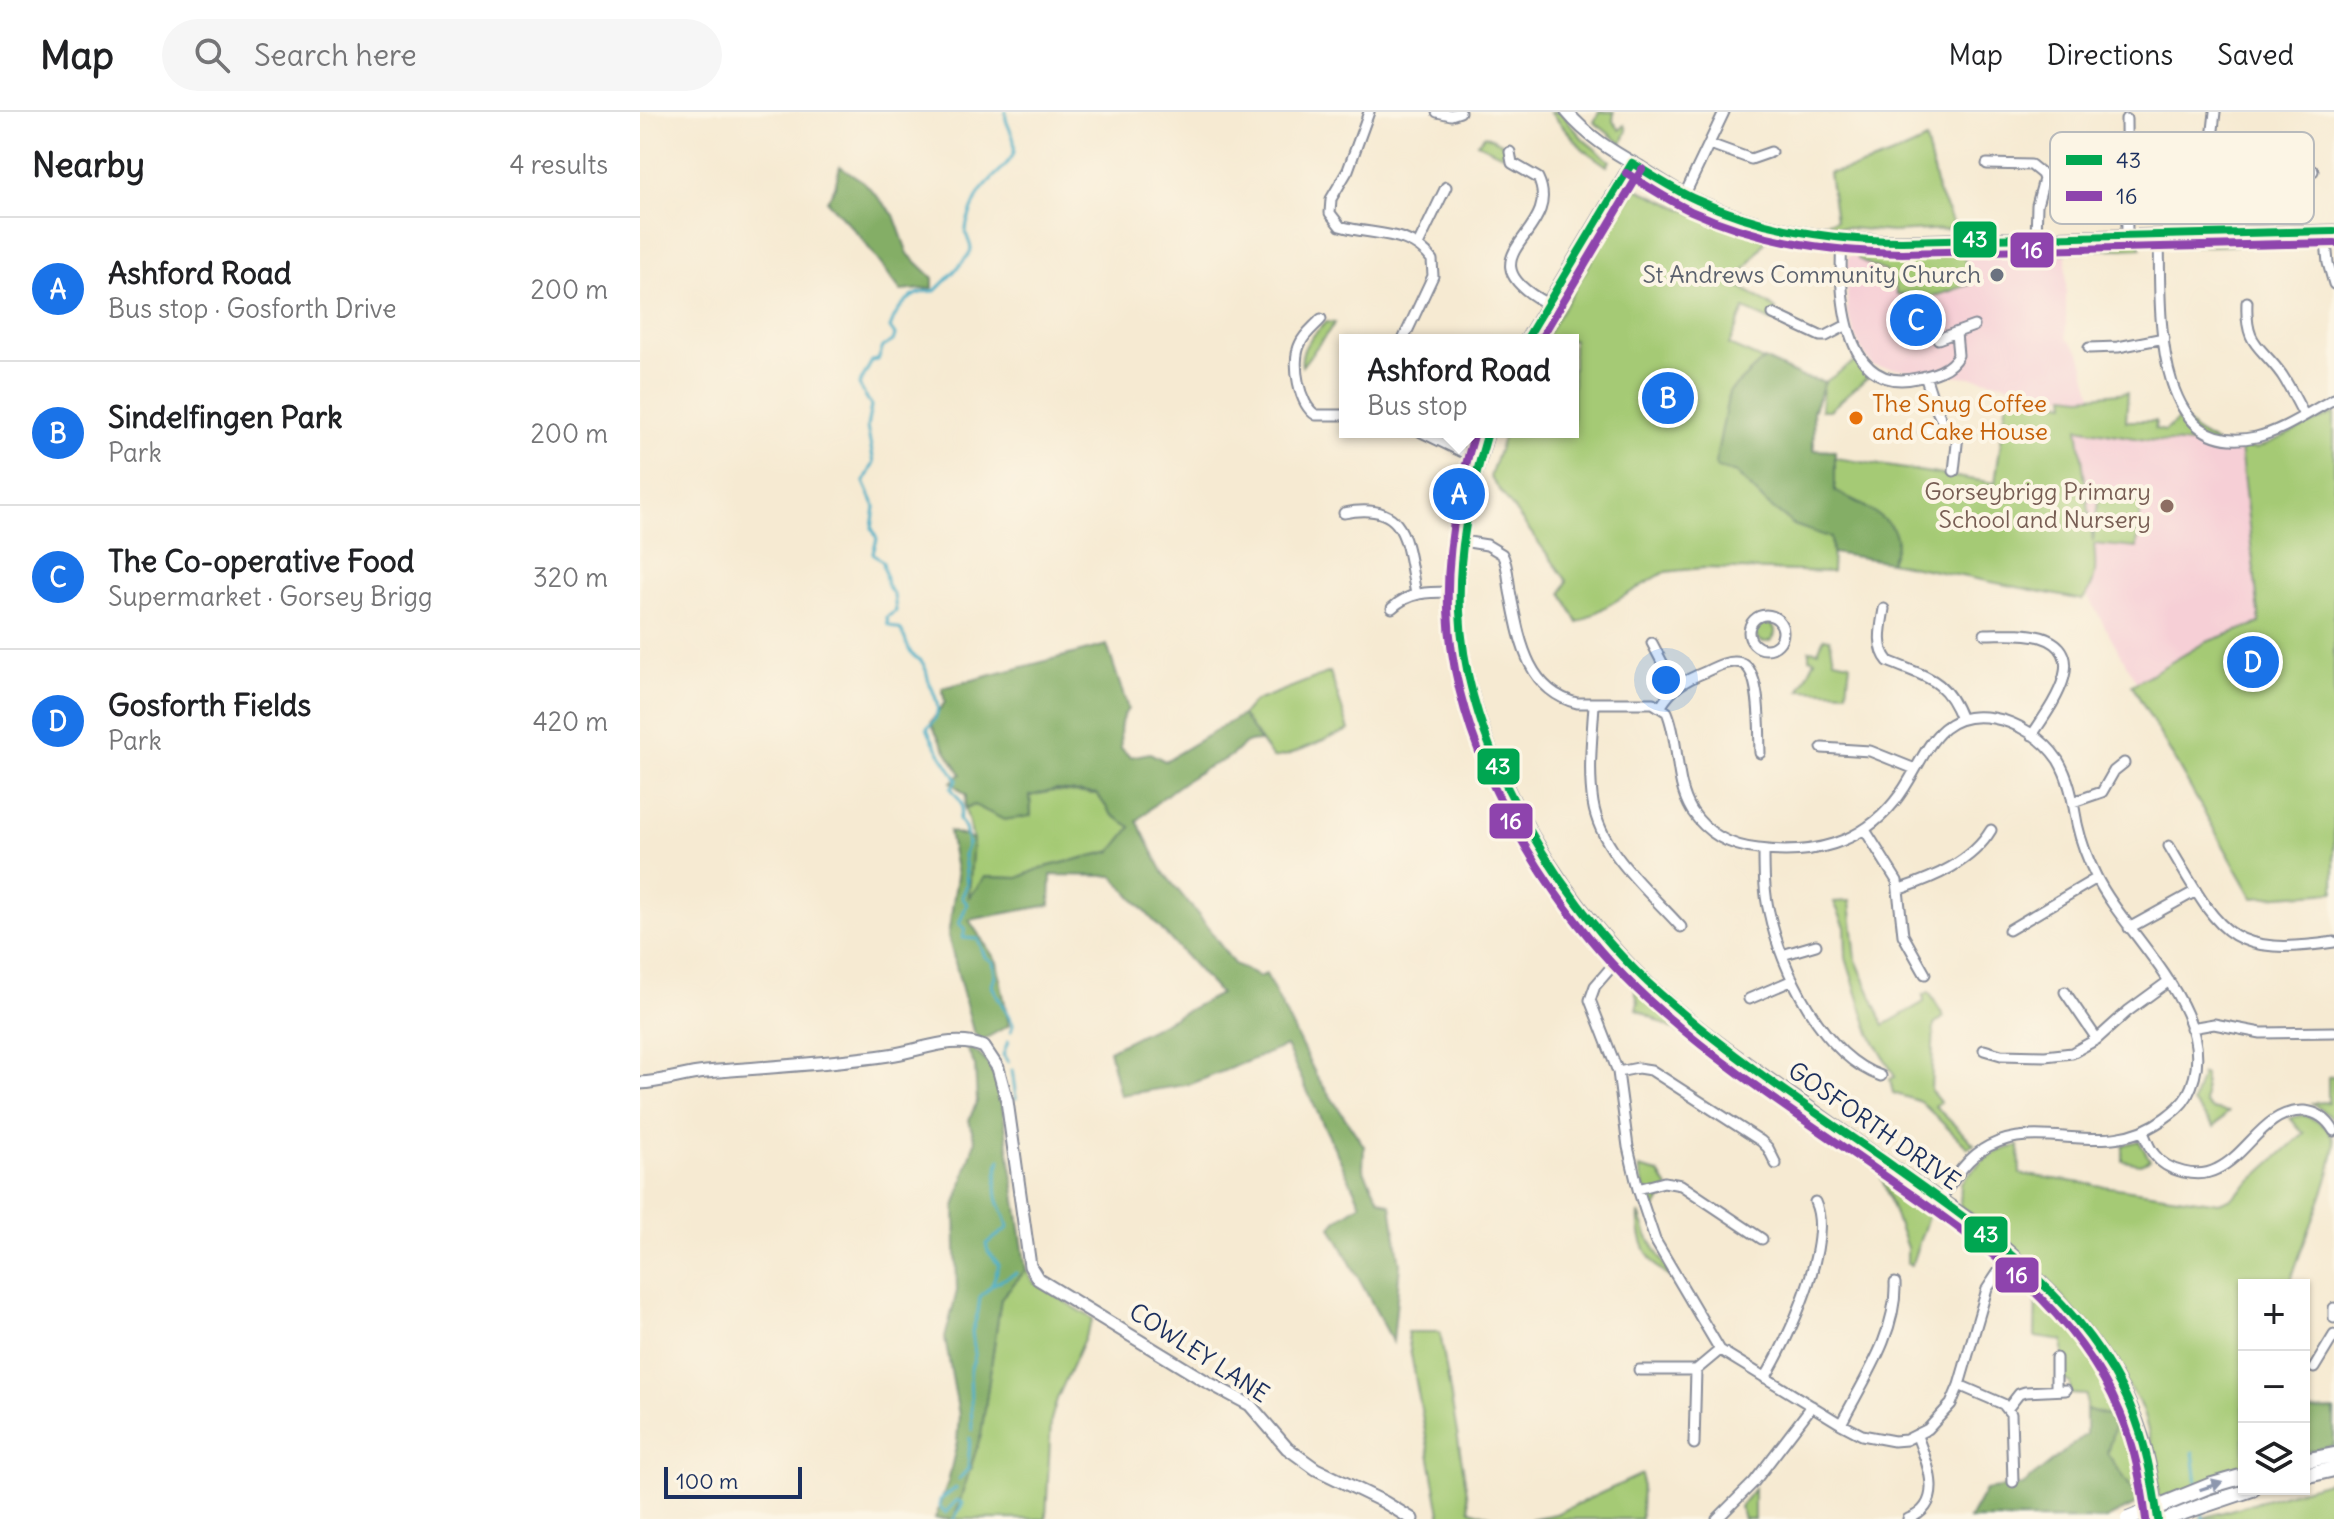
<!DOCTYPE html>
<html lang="en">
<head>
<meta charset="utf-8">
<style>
	:root { --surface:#fff; --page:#f6f6f6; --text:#202124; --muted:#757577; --line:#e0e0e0; --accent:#1a73e8 }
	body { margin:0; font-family:Delius,sans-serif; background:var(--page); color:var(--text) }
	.controls { position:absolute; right:24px; bottom:24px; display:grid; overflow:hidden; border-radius:0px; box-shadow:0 2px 6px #0004 }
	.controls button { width:72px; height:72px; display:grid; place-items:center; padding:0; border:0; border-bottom:2px solid var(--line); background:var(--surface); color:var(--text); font:40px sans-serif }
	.scale { position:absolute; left:24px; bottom:20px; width:138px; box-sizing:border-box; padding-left:8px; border:4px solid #1b2f5e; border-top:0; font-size:22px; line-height:28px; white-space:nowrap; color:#1b2f5e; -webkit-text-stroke:6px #fcf5e5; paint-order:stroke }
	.you { position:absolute; left:1026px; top:568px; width:28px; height:28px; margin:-20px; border:6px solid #fff; border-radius:50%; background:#1a73e8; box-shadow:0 0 0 12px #1a73e833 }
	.badge { display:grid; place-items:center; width:52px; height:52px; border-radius:50%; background:var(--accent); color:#fff; font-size:26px; font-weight:700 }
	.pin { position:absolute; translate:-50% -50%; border:4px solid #fff; box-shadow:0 2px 8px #0006 }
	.popup { position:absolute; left:699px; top:222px; width:240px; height:104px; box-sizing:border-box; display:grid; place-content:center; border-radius:0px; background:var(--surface); filter:drop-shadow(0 2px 6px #0005); font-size:26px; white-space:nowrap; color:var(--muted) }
	.popup b { font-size:30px; color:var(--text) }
	.popup::after { content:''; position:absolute; left:50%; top:100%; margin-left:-16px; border:16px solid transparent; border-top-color:var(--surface) }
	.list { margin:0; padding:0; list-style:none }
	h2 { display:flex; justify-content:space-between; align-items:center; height:104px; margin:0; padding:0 32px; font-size:34px }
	h2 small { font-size:26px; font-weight:400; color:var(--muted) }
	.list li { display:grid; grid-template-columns:52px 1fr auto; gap:24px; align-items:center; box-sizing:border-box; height:144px; padding:0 32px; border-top:2px solid var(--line) }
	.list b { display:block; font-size:30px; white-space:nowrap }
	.list p { margin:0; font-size:26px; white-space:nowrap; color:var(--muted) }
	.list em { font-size:26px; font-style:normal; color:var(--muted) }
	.icon { flex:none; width:44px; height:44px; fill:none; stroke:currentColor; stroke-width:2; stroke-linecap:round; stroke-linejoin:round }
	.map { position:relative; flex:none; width:1694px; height:1407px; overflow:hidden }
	header { display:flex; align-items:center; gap:48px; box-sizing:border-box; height:112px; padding:0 40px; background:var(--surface); border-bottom:2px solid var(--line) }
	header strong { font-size:38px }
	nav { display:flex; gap:44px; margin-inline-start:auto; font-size:28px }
	.search { width:560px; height:72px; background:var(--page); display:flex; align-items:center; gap:20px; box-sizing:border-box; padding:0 28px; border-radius:44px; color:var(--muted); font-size:30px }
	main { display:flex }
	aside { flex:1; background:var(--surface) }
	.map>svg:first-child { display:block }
	.built { fill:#f6cfd6 }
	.green { fill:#a5ca74; stroke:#607c69; stroke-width:2 }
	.forest { fill:#84ae66; stroke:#506e62; stroke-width:2 }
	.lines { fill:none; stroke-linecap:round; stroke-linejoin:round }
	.stream { stroke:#47adc6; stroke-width:3 }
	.minor-casing { stroke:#888c98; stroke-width:13 }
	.tertiary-casing { stroke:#888c98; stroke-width:15 }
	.trunk-casing { stroke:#888c98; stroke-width:18 }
	.minor { stroke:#fff; stroke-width:9 }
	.tertiary { stroke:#fff; stroke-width:11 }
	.trunk { stroke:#fff; stroke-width:14 }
	.trunk-bridge-casing { stroke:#888c98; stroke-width:18; stroke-linecap:butt }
	.trunk-bridge { stroke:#fff; stroke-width:14 }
	.bus-1-casing { stroke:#fcf5e5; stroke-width:14 }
	.bus-2-casing { stroke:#fcf5e5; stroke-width:14 }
	.bus-1 { stroke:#00a651; stroke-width:8 }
	.bus-2 { stroke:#8e44ad; stroke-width:8 }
	.oneway { fill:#8d97ae }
	.worship-dot { fill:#6b7280; stroke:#fcf5e5; stroke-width:3 }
	.food-dot { fill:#e8710a; stroke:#fcf5e5; stroke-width:3 }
	.education-dot { fill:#8d6e63; stroke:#fcf5e5; stroke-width:3 }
	.labels { text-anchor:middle; stroke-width:8; stroke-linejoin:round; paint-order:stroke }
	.worship-label { font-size:24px; fill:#5b616d; stroke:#fcf5e5; text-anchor:end }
	.food-label { font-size:24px; fill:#c56008; stroke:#fcf5e5; text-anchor:start }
	.education-label { font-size:24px; fill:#785e54; stroke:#fcf5e5; text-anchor:end }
	.street-label { font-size:24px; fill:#1b2f5e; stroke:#fcf5e5 }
	.key { fill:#fcf5e5; stroke:#b8babc; stroke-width:2 }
	.key-label { font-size:22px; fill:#1b2f5e }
	.line-badge { stroke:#fcf5e5; stroke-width:3 }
	.badge-label { font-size:22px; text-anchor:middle; font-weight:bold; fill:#fff }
</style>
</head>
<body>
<header>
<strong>Map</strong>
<div class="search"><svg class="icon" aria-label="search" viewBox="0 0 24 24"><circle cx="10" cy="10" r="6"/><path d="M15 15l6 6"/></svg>Search here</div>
<nav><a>Map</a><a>Directions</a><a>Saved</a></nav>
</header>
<main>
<aside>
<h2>Nearby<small>4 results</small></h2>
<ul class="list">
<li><span class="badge">A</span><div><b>Ashford Road</b><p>Bus stop · Gosforth Drive</p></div><em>200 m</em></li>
<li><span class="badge">B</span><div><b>Sindelfingen Park</b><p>Park</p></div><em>200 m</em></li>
<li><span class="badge">C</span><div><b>The Co-operative Food</b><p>Supermarket · Gorsey Brigg</p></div><em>320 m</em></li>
<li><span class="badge">D</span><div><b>Gosforth Fields</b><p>Park</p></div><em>420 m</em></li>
</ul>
</aside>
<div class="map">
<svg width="1694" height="1407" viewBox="0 0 1694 1407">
	<rect width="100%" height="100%" fill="#fcf5e5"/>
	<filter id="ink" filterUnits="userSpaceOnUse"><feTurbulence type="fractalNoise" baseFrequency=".0125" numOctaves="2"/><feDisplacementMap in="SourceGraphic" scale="16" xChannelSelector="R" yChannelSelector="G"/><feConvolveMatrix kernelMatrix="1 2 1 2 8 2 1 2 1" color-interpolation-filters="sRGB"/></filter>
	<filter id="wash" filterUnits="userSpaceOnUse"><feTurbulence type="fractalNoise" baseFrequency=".006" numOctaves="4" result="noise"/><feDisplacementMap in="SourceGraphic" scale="32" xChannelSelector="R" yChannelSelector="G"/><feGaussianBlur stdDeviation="1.8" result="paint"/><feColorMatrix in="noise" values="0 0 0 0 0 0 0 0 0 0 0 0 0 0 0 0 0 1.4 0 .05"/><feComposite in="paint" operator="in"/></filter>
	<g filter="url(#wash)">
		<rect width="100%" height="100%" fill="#f6ead2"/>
		<path class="built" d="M1217 141 1218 147 1246 160 1253 167 1257 183 1263 182 1266 194 1323 145 1335 142 1426 141V226L1440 240 1452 283 1442 285 1420 283 1338 266 1233 254 1220 236 1207 200 1208 145Z
			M1438 316 1506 328 1600 336 1620 511 1566 530 1497 571 1447 483 1456 460Z"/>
		<path class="green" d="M910 0H920L944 28 970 49 967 54 943 37Z
			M959 0H974L973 9 980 18 985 13 987 18 982 32 954 10Z
			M845 23 866 33 862 43 837 31Z
			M1286 28 1298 80 1315 115 1310 117 1252 120 1177 113 1196 108 1189 61C1223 56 1254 44 1286 28Z
			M995 76 1052 101 1127 127 1101 163 1093 170 1136 197 1131 209 1104 197 1089 233 1162 265 1185 270 1217 248 1229 264 1190 298H1181L1183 275 1173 299 1174 339H1195V346L1355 371 1368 280 1426 291 1425 283 1442 285 1488 280 1486 309H1516L1515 317 1525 319 1541 305 1557 320 1576 331 1575 334 1506 328 1438 316 1453 429 1459 382 1501 386 1497 436 1454 432C1456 452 1458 472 1442 488L1250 450 1257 429 1222 392 1195 379V371L1192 460 1063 456 1025 460 938 511 922 481 927 469 850 365 865 320H933V228H904Z
			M1669 125V131L1540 135V129Z
			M1500 130 1501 136 1439 138 1446 131Z
			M1416 131 1426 141 1335 142 1324 145 1331 172 1265 194 1263 182 1257 183 1253 167 1249 168 1246 160 1218 147 1219 137 1245 138 1288 134 1348 137 1368 132Z
			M686 210 695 211 662 254C659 235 674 223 686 210Z
			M1694 301V780L1613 786 1492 573 1566 530 1620 511 1600 336 1616 337Z
			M1115 520a10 10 0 1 1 20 0a10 10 0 1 1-20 0Z
			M1184 526 1190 527 1194 548 1210 551 1207 580 1160 578 1175 548 1169 546V538L1178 539Z
			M690 560 709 618 648 643 633 646 602 603 613 590Z
			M412 679 457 682 472 703 491 715 472 739 401 756 378 766 345 765 328 787 333 727 325 696 334 693 391 704 390 684Z
			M1210 789 1216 848 1244 913 1284 890 1283 883 1289 880 1304 905 1294 913 1291 979 1300 990 1295 994 1334 1032 1328 1036 1281 990 1253 981 1250 967 1255 965 1230 921 1220 891 1206 846 1205 815 1194 790Z
			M993 870 1045 912 1040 921 996 897 998 890Z
			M1562 962 1565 963V991L1571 997 1588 1000 1574 1015 1553 991Z
			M1694 964V1007L1672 991 1688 990V965Z
			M1663 1003C1677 1008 1691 1015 1694 1031 1694 1069 1660 1132 1650 1173H1604V1358L1519 1387C1514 1356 1512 1320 1499 1291 1496 1282 1487 1275 1482 1266 1442 1197 1383 1142 1320 1093L1321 1072C1337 1051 1351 1038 1379 1034L1380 1062 1579 1091 1592 1086 1664 1021 1650 1006Z
			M1499 1029 1510 1048 1500 1052 1483 1049V1033Z
			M999 1056 1019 1061 1028 1076 1011 1104Z
			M1238 1056 1259 1069V1078L1290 1099 1271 1154 1267 1151V1136Z
			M999 1101 1007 1123 1032 1167C1008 1152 997 1128 999 1101Z
			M386 1158 392 1169 453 1207 417 1287 411 1308 406 1407H314L341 1323 361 1185Z
			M1360 1163 1388 1166C1430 1209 1470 1252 1492 1309 1501 1334 1505 1361 1510 1387L1501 1390 1467 1341 1476 1306 1446 1297V1283L1430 1282V1271L1423 1267V1229L1395 1225 1396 1180 1353 1175Z
			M767 1220H800L830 1398 861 1407H801Z
			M1002 1362 1001 1407H890L916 1402Z
			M1694 1368V1403L1674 1407H1559Z
			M1114 1377V1407H1104L1100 1395Z"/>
		<path class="forest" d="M200 54 224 70 254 103 268 142 293 166V176L261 179 219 123 187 89 195 75Z
			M1124 247 1162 265 1185 270 1173 299V338L1195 339V379C1211 387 1254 407 1256 425 1258 433 1253 442 1250 450L1192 441 1191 426 1154 413 1128 393 1096 361 1077 356 1075 352 1089 280Z
			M467 533 488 597C478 609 480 621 481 636L490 645 510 641 525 649 602 603 620 629C599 629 602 637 589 645 582 650 574 652 566 656 541 670 517 689 497 709L523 760 564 810 594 852 619 865 626 862 676 963 724 1034 723 1057 739 1087 751 1093 760 1152 753 1230 691 1115 697 1108 721 1092 646 934 551 972 480 983 469 938 580 882 473 764 411 763 410 793 329 808 357 850 369 913 341 929 333 919 308 824 317 764 309 719 333 727 329 785 345 765 378 766 401 756 472 739 491 715 472 703 457 682 416 678 390 684 391 704 364 708 334 693 325 696 326 683 311 670 321 662C310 644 299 630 291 610L305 590 302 576Z
			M326 934C346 943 352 958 360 978L386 1158 361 1186 341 1323 314 1407H295L308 1370 317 1330 319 1303 305 1226 317 1179 315 1095 335 1029 329 1008 337 989 335 954Z
			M1446 1297 1477 1306 1467 1341 1501 1390 1466 1407H1329L1345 1378 1383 1373 1446 1322Z
			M1694 1298V1334L1664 1340V1299Z"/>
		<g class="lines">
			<path class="stream" d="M366 0C363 13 377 20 374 40 372 52 344 70 338 84 333 94 326 108 326 119 326 125 331 132 331 137 331 144 301 173 295 179 271 178 257 195 250 216L255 223 253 229 243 235 238 248 232 249 219 273 231 294 227 315 234 351 224 370 235 395 232 416 237 427 233 441 243 450 247 473 254 483 256 499 247 505 248 513 261 518C265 525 267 535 271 541 273 545 278 546 281 549 288 556 286 564 290 572 297 587 304 603 287 616 295 637 307 649 317 668L311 676C321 691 325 690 319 707L325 716 328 732 324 742 327 772 322 785 327 792 319 812 325 817 323 826 338 827 345 845 353 850 355 863 352 874 373 912 371 919
				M368 929 363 943 368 950
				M372 958 376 986
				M352 1173 376 1161
				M332 1318 330 1259 335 1243 332 1220 338 1200 340 1185 352 1173 359 1153 348 1139 346 1132 368 1116C367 1104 359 1096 357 1085 355 1073 357 1059 360 1047
				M1553 1340 1557 1372
				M319 1367 328 1357 330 1326
				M1562 1399 1563 1407
				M314 1407 323 1391 317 1388 305 1401 299 1394 300 1388 316 1376"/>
		</g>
	</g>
	<g filter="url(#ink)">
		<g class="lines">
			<defs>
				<path id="minor" d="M729 0 708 58 691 87 690 101 700 114C732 124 770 117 792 148L793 164 763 228
					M797 0 811 3 820 0
					M1486 7 1487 124
					M1070 32 1111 47 1131 40
					M870 40 872 51 898 66C925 122 818 143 906 191
					M1347 52 1391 53 1402 62 1404 67 1397 93 1396 126
					M1570 70H1610L1637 62 1673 59
					M1045 82 1084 0
					M1685 119 1688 151 1694 172
					M1571 122 1570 45 1575 0
					M1519 123C1521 187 1509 348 1616 325 1643 319 1669 300 1694 287
					M1202 127C1199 175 1201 284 1277 266 1292 263 1311 258 1318 243L1316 221
					M778 133 806 75
					M1607 190C1605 235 1620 232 1642 263 1650 275 1657 290 1664 303
					M1133 202 1180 224H1186L1207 213
					M681 207C674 215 664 222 660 232 651 250 659 293 676 303H705
					M1298 227 1334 214
					M1449 236 1478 235 1524 226
					M1285 264C1292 282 1298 316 1318 323L1314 359
					M781 320 839 348
					M1284 320 1304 312
					M704 401C769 388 766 432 776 482
					M822 429 847 433 862 442C868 453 868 466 870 479 879 523 885 578 937 591H1013L1027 600C1040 631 1034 670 1052 699 1068 723 1091 734 1118 737 1171 744 1221 732 1255 689 1285 653 1291 595 1353 606 1378 610 1404 627 1418 648 1430 668 1433 690 1437 712 1441 730 1448 748 1456 764 1486 826 1589 907 1547 984 1542 993 1534 999 1526 1005 1467 1051 1405 1005 1349 1034 1327 1045 1314 1067 1301 1087
					M752 496C771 478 793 480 818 480
					M1244 497C1241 515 1236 535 1248 549 1287 566 1305 565 1321 607
					M1109 520a17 17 0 1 1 34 0a17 17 0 1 1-34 0Z
					M1345 522C1363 522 1383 520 1401 525 1453 541 1409 597 1392 623
					M1012 531 1035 575
					M954 593C952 625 948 659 953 691 961 741 1009 779 1041 815
					M1021 594C1032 576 1045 568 1065 560 1075 555 1090 547 1101 551 1122 557 1119 622 1120 641
					M1182 636 1230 639 1275 657
					M1433 690 1462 680 1474 659 1484 651
					M1225 718 1257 769 1263 823 1285 862
					M1529 734C1580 820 1587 846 1694 830
					M1124 738C1124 759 1124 780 1129 800 1141 857 1183 944 1241 964
					M908 749 903 754C905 769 932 806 946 810L950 808
					M1260 777C1293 766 1332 750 1351 718
					M1489 816 1556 779
					M1369 818 1457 766
					M1142 843 1176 833
					M981 844 955 874 950 888 978 960 988 1035 998 1077 1015 1128 1080 1238 1201 1312 1222 1323 1254 1329 1266 1328 1288 1317 1311 1292 1319 1273 1347 1177 1371 1141
					M1425 880 1457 927
					M1109 887 1153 868
					M1551 916 1574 912 1621 921 1694 920
					M1344 938 1361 943 1405 944 1432 941 1457 927 1488 899 1529 869
					M978 960 998 956 1011 958 1121 1029 1128 1036 1136 1052
					M1503 1020C1506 1027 1509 1036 1514 1042 1527 1060 1558 1067 1577 1057 1609 1042 1624 998 1664 999 1678 1000 1687 1007 1694 1019
					M998 1077 1024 1070 1041 1073 1122 1127
					M1694 1196V1206
					M1674 1256 1694 1223
					M999 1258H1056L1080 1238
					M1125 1266C1147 1230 1194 1131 1175 1090
					M1319 1273 1363 1292 1371 1302 1373 1370
					M1416 1278V1246
					M1368 1296 1379 1282 1385 1280 1426 1278
					M1201 1312C1223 1269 1257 1221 1255 1171
					M1054 1332 1056 1258
					M1077 1407 1114 1370 1172 1294
					M1268 1407C1306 1393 1288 1353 1277 1324"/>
				<path id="tertiary" d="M927 0C947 24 972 39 1000 55 1019 67 1038 80 1058 89 1122 118 1193 129 1262 129L1694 119
					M886 228 992 51
					M848 320C832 372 818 426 818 480 817 623 913 783 1015 878 1060 919 1110 954 1160 989 1219 1031 1279 1073 1339 1114 1407 1170 1475 1238 1502 1324 1510 1350 1514 1376 1517 1402
					M0 971C22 970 44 962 66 960 127 955 188 952 249 943 280 939 313 922 344 935L358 956 367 989 390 1154 398 1167 567 1270 610 1293 647 1336 676 1357 744 1390 772 1407"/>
				<path id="trunk" d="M1664 1349 1694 1343
					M1664 1364 1694 1357
					M1523 1407 1612 1377"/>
			</defs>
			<use href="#minor" class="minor-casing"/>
			<use href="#tertiary" class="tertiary-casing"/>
			<use href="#trunk" class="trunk-casing"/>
			<use href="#minor" class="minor"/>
			<use href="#tertiary" class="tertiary"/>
			<use href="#trunk" class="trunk"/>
			<defs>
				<path id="trunk-bridge" d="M1488 1407 1569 1374 1604 1364"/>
			</defs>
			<use href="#trunk-bridge" class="trunk-bridge-casing"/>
			<use href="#trunk-bridge" class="trunk-bridge"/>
			<defs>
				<path id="bus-1" d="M992 51C1013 64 1034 78 1057 88 1122 118 1191 128 1262 129L1694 119
					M886 228 992 51
					M848 320C808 455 807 545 867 675 906 757 963 834 1033 893 1101 952 1177 1001 1250 1052 1343 1118 1442 1185 1490 1293 1506 1330 1512 1368 1518 1407"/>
				<path id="bus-2" d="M986 61C1007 74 1028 88 1051 99 1117 129 1189 140 1262 141L1694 131
					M900 228 1002 57
					M835 320C796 451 796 550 854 675 894 760 951 839 1022 900 1091 961 1170 1011 1245 1064 1336 1127 1435 1194 1480 1300 1495 1335 1501 1370 1506 1407"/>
			</defs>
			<use href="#bus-1" class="bus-1-casing"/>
			<use href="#bus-2" class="bus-2-casing"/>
			<use href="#bus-1" class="bus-1"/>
			<use href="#bus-2" class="bus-2"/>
		</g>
		<defs><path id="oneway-solid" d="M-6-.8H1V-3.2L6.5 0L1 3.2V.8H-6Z" transform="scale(2)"/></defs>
		<use class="oneway" href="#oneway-solid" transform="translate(1571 1374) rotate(-18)"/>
	</g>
	<circle class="worship-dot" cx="1357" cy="163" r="8"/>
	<circle class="food-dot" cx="1216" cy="306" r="8"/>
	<circle class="education-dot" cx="1527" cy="394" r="8"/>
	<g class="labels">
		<g class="worship-label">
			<text x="1341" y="171">St Andrews Community Church</text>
		</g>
		<g class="food-label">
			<text x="1232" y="300">The Snug Coffee<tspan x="1232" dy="28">and Cake House</tspan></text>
		</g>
		<g class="education-label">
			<text x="1511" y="388">Gorseybrigg Primary<tspan x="1511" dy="28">School and Nursery</tspan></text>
		</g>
		<g class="street-label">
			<text transform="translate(1234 1014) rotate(35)" y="8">GOSFORTH DRIVE</text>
			<text transform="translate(559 1241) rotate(33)" y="8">COWLEY LANE</text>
		</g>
	</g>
	<rect x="1410" y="20" width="264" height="92" rx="12" class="key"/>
	<rect x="1426" y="43" width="36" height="10" fill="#00a651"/>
	<rect x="1426" y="79" width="36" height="10" fill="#8e44ad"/>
	<g class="key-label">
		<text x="1476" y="56">43</text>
		<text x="1476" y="92">16</text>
	</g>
	<g class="line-badge">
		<rect x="1312" y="108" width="46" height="39" rx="8" fill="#00a651"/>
		<rect x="1369" y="119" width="46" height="38" rx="8" fill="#8e44ad"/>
		<rect x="836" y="635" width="45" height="39" rx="8" fill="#00a651"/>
		<rect x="848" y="690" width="46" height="38" rx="8" fill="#8e44ad"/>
		<rect x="1323" y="1103" width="46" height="39" rx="8" fill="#00a651"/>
		<rect x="1354" y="1144" width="46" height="38" rx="8" fill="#8e44ad"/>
	</g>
	<g class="badge-label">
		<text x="1335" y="135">43</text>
		<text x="1392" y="146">16</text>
		<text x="858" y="662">43</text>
		<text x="871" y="717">16</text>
		<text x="1346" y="1130">43</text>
		<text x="1377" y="1171">16</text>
	</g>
</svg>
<div class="controls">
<button>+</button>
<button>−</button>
<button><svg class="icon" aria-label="layers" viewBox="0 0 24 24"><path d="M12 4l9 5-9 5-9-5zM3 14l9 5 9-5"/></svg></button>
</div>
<div class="scale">100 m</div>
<div class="you"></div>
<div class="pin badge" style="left:819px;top:382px">A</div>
<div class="popup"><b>Ashford Road</b>Bus stop</div>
<div class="pin badge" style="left:1028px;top:286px">B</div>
<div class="pin badge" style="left:1276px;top:208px">C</div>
<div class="pin badge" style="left:1613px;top:550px">D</div>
</div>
</main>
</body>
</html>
